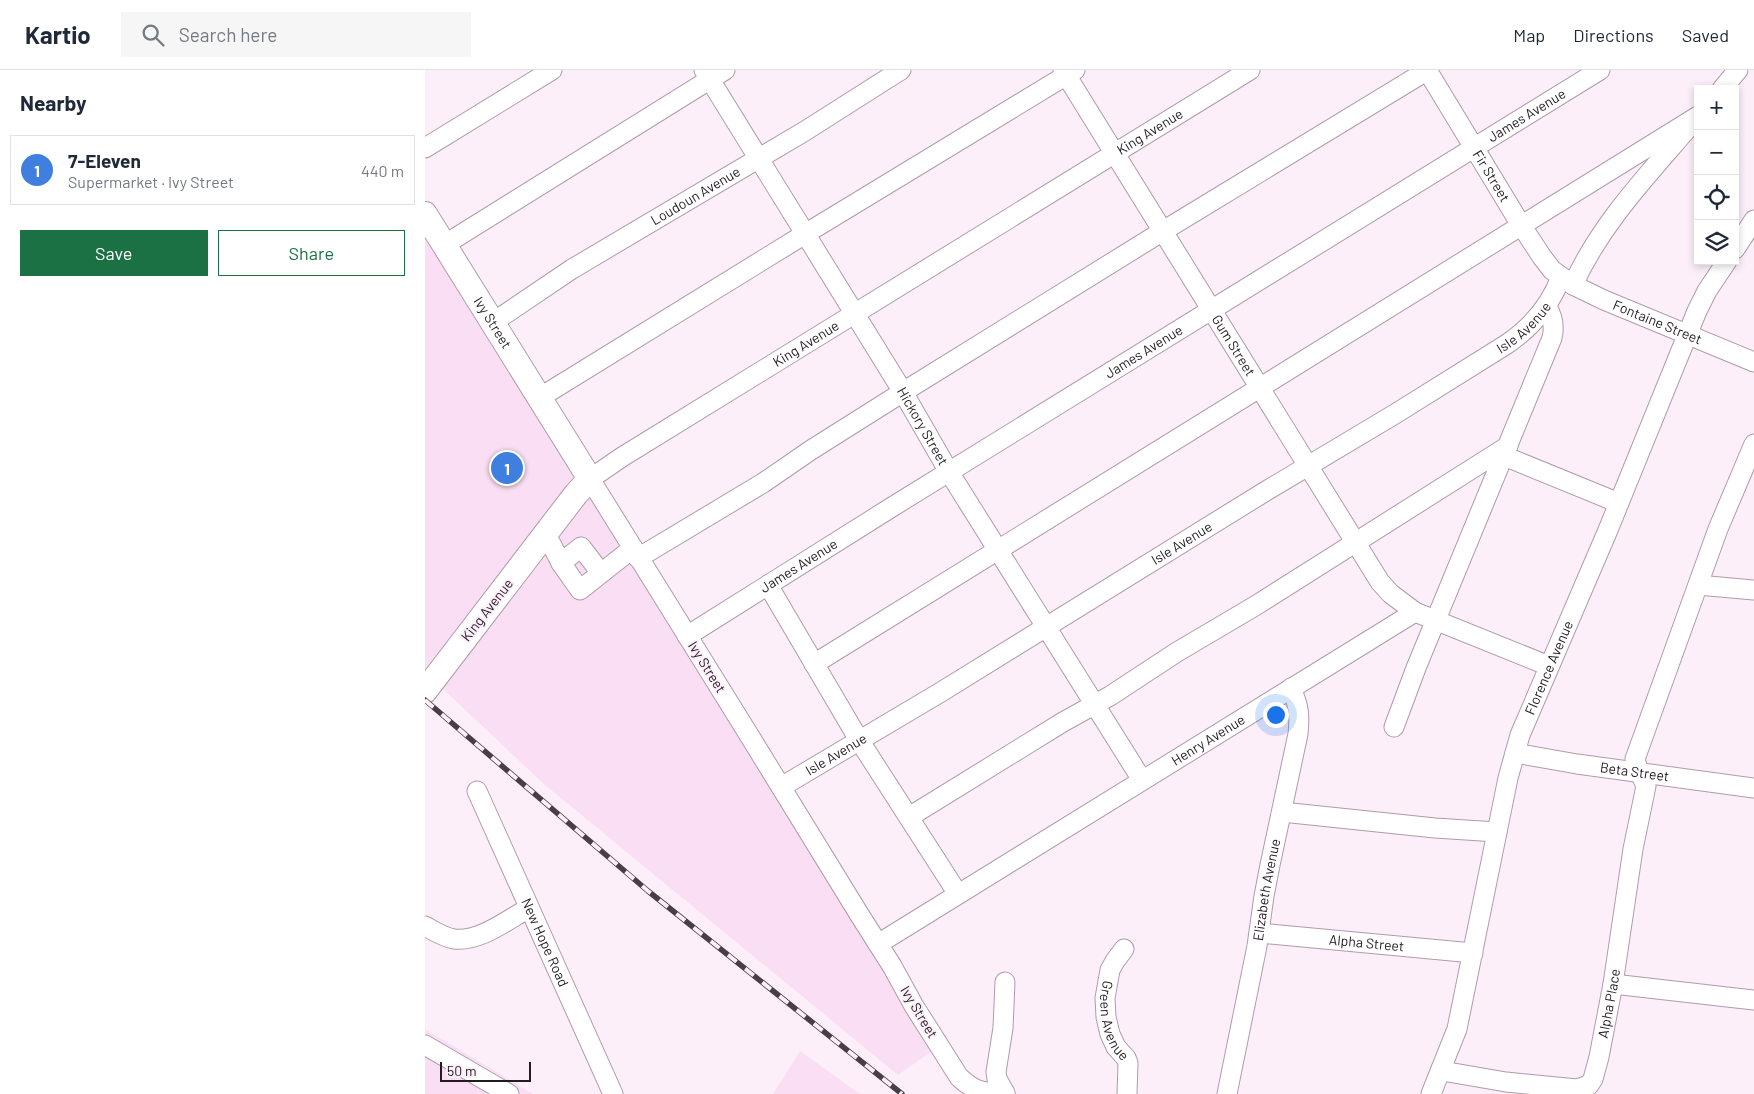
<!DOCTYPE html>
<html lang="en">
<head>
<meta charset="utf-8">
<style>
	:root { --surface:#fff; --page:#f6f6f7; --text:#1f2937; --muted:#747a83; --line:#e0e1e3; --accent:#1c7144 }
	body { margin:0; font-family:Barlow,sans-serif; background:var(--page); color:var(--text) }
	.controls { position:absolute; right:15px; top:15px; display:grid; overflow:hidden; border-radius:0px; box-shadow:0 2px 8px #0003 }
	.controls button { width:45px; height:45px; display:grid; place-items:center; padding:0; border:0; border-bottom:1px solid var(--line); background:var(--surface); color:var(--text); font:25px sans-serif }
	.scale { position:absolute; left:15px; bottom:12px; width:91px; box-sizing:border-box; padding-left:5px; border:2px solid #221b21; border-top:0; font-size:14px; line-height:18px; white-space:nowrap; color:#221b21; -webkit-text-stroke:4px #fceff9; paint-order:stroke }
	.you { position:absolute; left:850px; top:644px; width:18px; height:18px; margin:-12px; border:4px solid #fff; border-radius:50%; background:#1a73e8; box-shadow:0 0 0 8px #1a73e833 }
	.badge { display:grid; place-items:center; width:32px; height:32px; border-radius:50%; background:var(--accent); color:#fff; font-size:16px; font-weight:700 }
	.pin { position:absolute; translate:-50% -50%; border:2px solid #fff; box-shadow:0 1px 5px #0006 }
	.list { margin:0; padding:0; list-style:none }
	h2 { display:flex; justify-content:space-between; align-items:center; height:65px; margin:0; padding:0 20px; font-size:21px }
	h2 small { font-size:16px; font-weight:400; color:var(--muted) }
	.list li { display:grid; grid-template-columns:32px 1fr auto; gap:15px; align-items:center; box-sizing:border-box; height:70px; margin:0 10px 10px; padding:0 10px; border:1px solid var(--line); border-radius:0px }
	.list b { display:block; font-size:19px; white-space:nowrap }
	.list p { margin:0; font-size:16px; white-space:nowrap; color:var(--muted) }
	.list em { font-size:16px; font-style:normal; color:var(--muted) }
	.actions { display:flex; gap:10px; padding:15px 20px }
	.actions a { flex:1; padding:11px 0; border:1px solid var(--accent); border-radius:0px; text-align:center; font-size:18px; color:var(--accent) }
	.actions .main { background:var(--accent); color:#fff }
	.icon { flex:none; width:28px; height:28px; fill:none; stroke:currentColor; stroke-width:2; stroke-linecap:round; stroke-linejoin:round }
	.map { position:relative; flex:none; width:1329px; height:1024px; overflow:hidden }
	header { display:flex; align-items:center; gap:30px; box-sizing:border-box; height:70px; padding:0 25px; background:var(--surface); border-bottom:1px solid var(--line) }
	header strong { font-size:24px }
	nav { display:flex; gap:28px; margin-inline-start:auto; font-size:18px }
	.search { width:350px; height:45px; background:var(--page); display:flex; align-items:center; gap:12px; box-sizing:border-box; padding:0 18px; border-radius:0px; color:var(--muted); font-size:19px }
	main { display:flex }
	aside { flex:1; background:var(--surface) }
	.map>svg:first-child { display:block }
	.built { fill:#fadef3 }
	.lines { fill:none; stroke-linecap:round; stroke-linejoin:round }
	.minor-casing { stroke:#af9baa; stroke-width:21 }
	.major-casing { stroke:#af9baa; stroke-width:26 }
	.minor { stroke:#fff; stroke-width:19 }
	.major { stroke:#fff; stroke-width:24 }
	.rail-casing { stroke:#473f45; stroke-width:5.5 }
	.rail { stroke:#fceff9; stroke-width:4; stroke-dasharray:11; stroke-linecap:butt }
	.labels { text-anchor:middle; stroke-width:4; stroke-linejoin:round; paint-order:stroke }
	.street-label { font-size:14px; fill:#221b21; stroke:#fceff9 }
</style>
</head>
<body>
<header>
<strong>Kartio</strong>
<div class="search"><svg class="icon" aria-label="search" viewBox="0 0 24 24"><circle cx="10" cy="10" r="6"/><path d="M15 15l6 6"/></svg>Search here</div>
<nav><a>Map</a><a>Directions</a><a>Saved</a></nav>
</header>
<main>
<aside>
<h2>Nearby<small></small></h2>
<ul class="list">
<li><span class="badge" style="background:#3f7fe0">1</span><div><b>7-Eleven</b><p>Supermarket · Ivy Street</p></div><em>440 m</em></li>
</ul>
<div class="actions"><a class="main">Save</a><a>Share</a></div>
</aside>
<div class="map">
<svg width="1329" height="1024" viewBox="0 0 1329 1024">
	<rect width="100%" height="100%" fill="#fceff9"/>
	<path class="built" d="M0 157 507 981 473 1005 120 715 0 602Z
		M0 959 93 1015 108 1024H0Z
		M375 981 435 1024H348Z"/>
	<g class="lines">
		<defs>
			<g id="minor">
				<path id="s1" d="M279 0 478 322 524 402 717 710"/>
				<path id="s2" d="M638 0 955 512 966 524 990 542 1124 596"/>
				<path id="s3" d="M1002 0 1096 155 1117 187 1127 200 1148 215 1179 230 1329 292"/>
				<path d="M1297 19 1313 0"/>
				<path d="M0 78 127 0"/>
				<path d="M19 175 300 0"/>
				<path d="M1310 179 1329 150"/>
				<path d="M1148 215C1175 155 1221 107 1263 58"/>
				<path id="s4" d="M67 253 147 199 380 61 476 0"/>
				<path d="M114 328 380 164 650 0"/>
				<path d="M1079 386 1194 433"/>
				<path d="M121 464 136 493 155 520 208 478"/>
				<path d="M213 488 338 413 386 380 478 322 738 161 1003 0"/>
				<path d="M136 493 156 477 176 503"/>
				<path d="M343 515 434 670 533 824"/>
				<path d="M1273 515 1329 520"/>
				<path id="s5" d="M262 566 467 437 1175 0"/>
				<path d="M389 594 1273 46"/>
				<path d="M969 657 991 598 1127 268C1130 256 1128 247 1122 237"/>
				<path id="s6" d="M1090 683 1152 694 1329 718"/>
				<path id="s7" d="M356 717 516 622 841 421 970 344 1082 274C1107 257 1125 236 1136 207"/>
				<path id="s8" d="M52 721 188 1024"/>
				<path d="M857 742 1010 758 1072 762"/>
				<path d="M484 747 638 652 685 626 752 582 830 536 1083 376"/>
				<path d="M0 856C9 861 18 867 29 869 55 872 82 850 104 838"/>
				<path id="s9" d="M834 863 1048 883"/>
				<path id="s10" d="M453 874 990 542"/>
				<path id="s11" d="M699 879 690 891 685 900 680 928 681 947 685 964 691 977 701 988 703 993 702 1024"/>
				<path d="M1188 914 1329 930"/>
				<path d="M0 975 84 1024"/>
				<path id="s12" d="M1016 999 1023 1002 1081 1012 1152 1019 1164 1015 1168 1009 1174 987 1188 914 1208 779 1221 716 1212 696 1210 689 1293 459 1329 374"/>
				<path d="M580 1023 572 1009 571 1002 578 958 580 912"/>
				<path id="s13" d="M580 1024C558 1021 552 1024 534 1007L489 936 467 896 434 844 324 665 165 409 197 387 825 0"/>
				<path id="s14" d="M802 1024 832 876 839 826 845 795 873 664C875 645 874 636 866 618"/>
				<path id="s15" d="M1006 1024 1032 959 1083 708 1095 665 1183 460 1272 241 1282 221 1302 191"/>
			</g>
			<g id="major">
				<path id="s16" d="M0 144 165 409 151 424 0 621"/>
			</g>
		</defs>
		<use href="#minor" class="minor-casing"/>
		<use href="#major" class="major-casing"/>
		<use href="#minor" class="minor"/>
		<use href="#major" class="major"/>
		<defs>
			<path id="rail" d="M0 630 223 821 477 1024"/>
		</defs>
		<use href="#rail" class="rail-casing"/>
		<use href="#rail" class="rail"/>
	</g>
	<g class="labels">
		<g class="street-label">
			<text dy="5" stroke="none"><textPath href="#s5" startOffset="988">James Avenue</textPath></text>
			<text dy="5" stroke="none"><textPath href="#s13" startOffset="1412">King Avenue</textPath></text>
			<text dy="5" stroke="none"><textPath href="#s3" startOffset="124">Fir Street</textPath></text>
			<text dy="5" stroke="none"><textPath href="#s4" startOffset="240">Loudoun Avenue</textPath></text>
			<text dy="5" stroke="none"><textPath href="#s3" startOffset="354">Fontaine Street</textPath></text>
			<text dy="5" stroke="none"><textPath href="#s16" startOffset="128">Ivy Street</textPath></text>
			<text dy="5" stroke="none"><textPath href="#s7" startOffset="874">Isle Avenue</textPath></text>
			<text dy="5" stroke="none"><textPath href="#s13" startOffset="1008">King Avenue</textPath></text>
			<text dy="5" stroke="none"><textPath href="#s2" startOffset="324">Gum Street</textPath></text>
			<text dy="5" stroke="none"><textPath href="#s5" startOffset="538">James Avenue</textPath></text>
			<text dy="5" stroke="none"><textPath href="#s1" startOffset="418">Hickory Street</textPath></text>
			<text dy="5" stroke="none"><textPath href="#s7" startOffset="469">Isle Avenue</textPath></text>
			<text dy="5" stroke="none"><textPath href="#s5" startOffset="132">James Avenue</textPath></text>
			<text transform="translate(62 540) rotate(-52)" y="5">King Avenue</text>
			<text transform="translate(282 597) rotate(58)" y="5">Ivy Street</text>
			<text dy="5" stroke="none"><textPath href="#s15" startOffset="444">Florence Avenue</textPath></text>
			<text dy="5" stroke="none"><textPath href="#s10" startOffset="388">Henry Avenue</textPath></text>
			<text dy="5" stroke="none"><textPath href="#s7" startOffset="64">Isle Avenue</textPath></text>
			<text dy="5" stroke="none"><textPath href="#s6" startOffset="121">Beta Street</textPath></text>
			<text dy="5" stroke="none"><textPath href="#s14" startOffset="208">Elizabeth Avenue</textPath></text>
			<text dy="5" stroke="none"><textPath href="#s8" startOffset="166">New Hope Road</textPath></text>
			<text dy="5" stroke="none"><textPath href="#s9" startOffset="108">Alpha Street</textPath></text>
			<text dy="5" stroke="none"><textPath href="#s12" startOffset="235">Alpha Place</textPath></text>
			<text transform="translate(494 942) rotate(59)" y="5">Ivy Street</text>
			<text dy="5" stroke="none"><textPath href="#s11" startOffset="78">Green Avenue</textPath></text>
		</g>
	</g>
</svg>
<div class="controls">
<button>+</button>
<button>−</button>
<button><svg class="icon" aria-label="locate" viewBox="0 0 24 24"><circle cx="12" cy="12" r="6"/><path d="M12 2v4M12 18v4M2 12h4M18 12h4"/></svg></button>
<button><svg class="icon" aria-label="layers" viewBox="0 0 24 24"><path d="M12 4l9 5-9 5-9-5zM3 14l9 5 9-5"/></svg></button>
</div>
<div class="scale">50 m</div>
<div class="you"></div>
<div class="pin badge" style="left:82px;top:398px;background:#3f7fe0">1</div>
</div>
</main>
</body>
</html>
